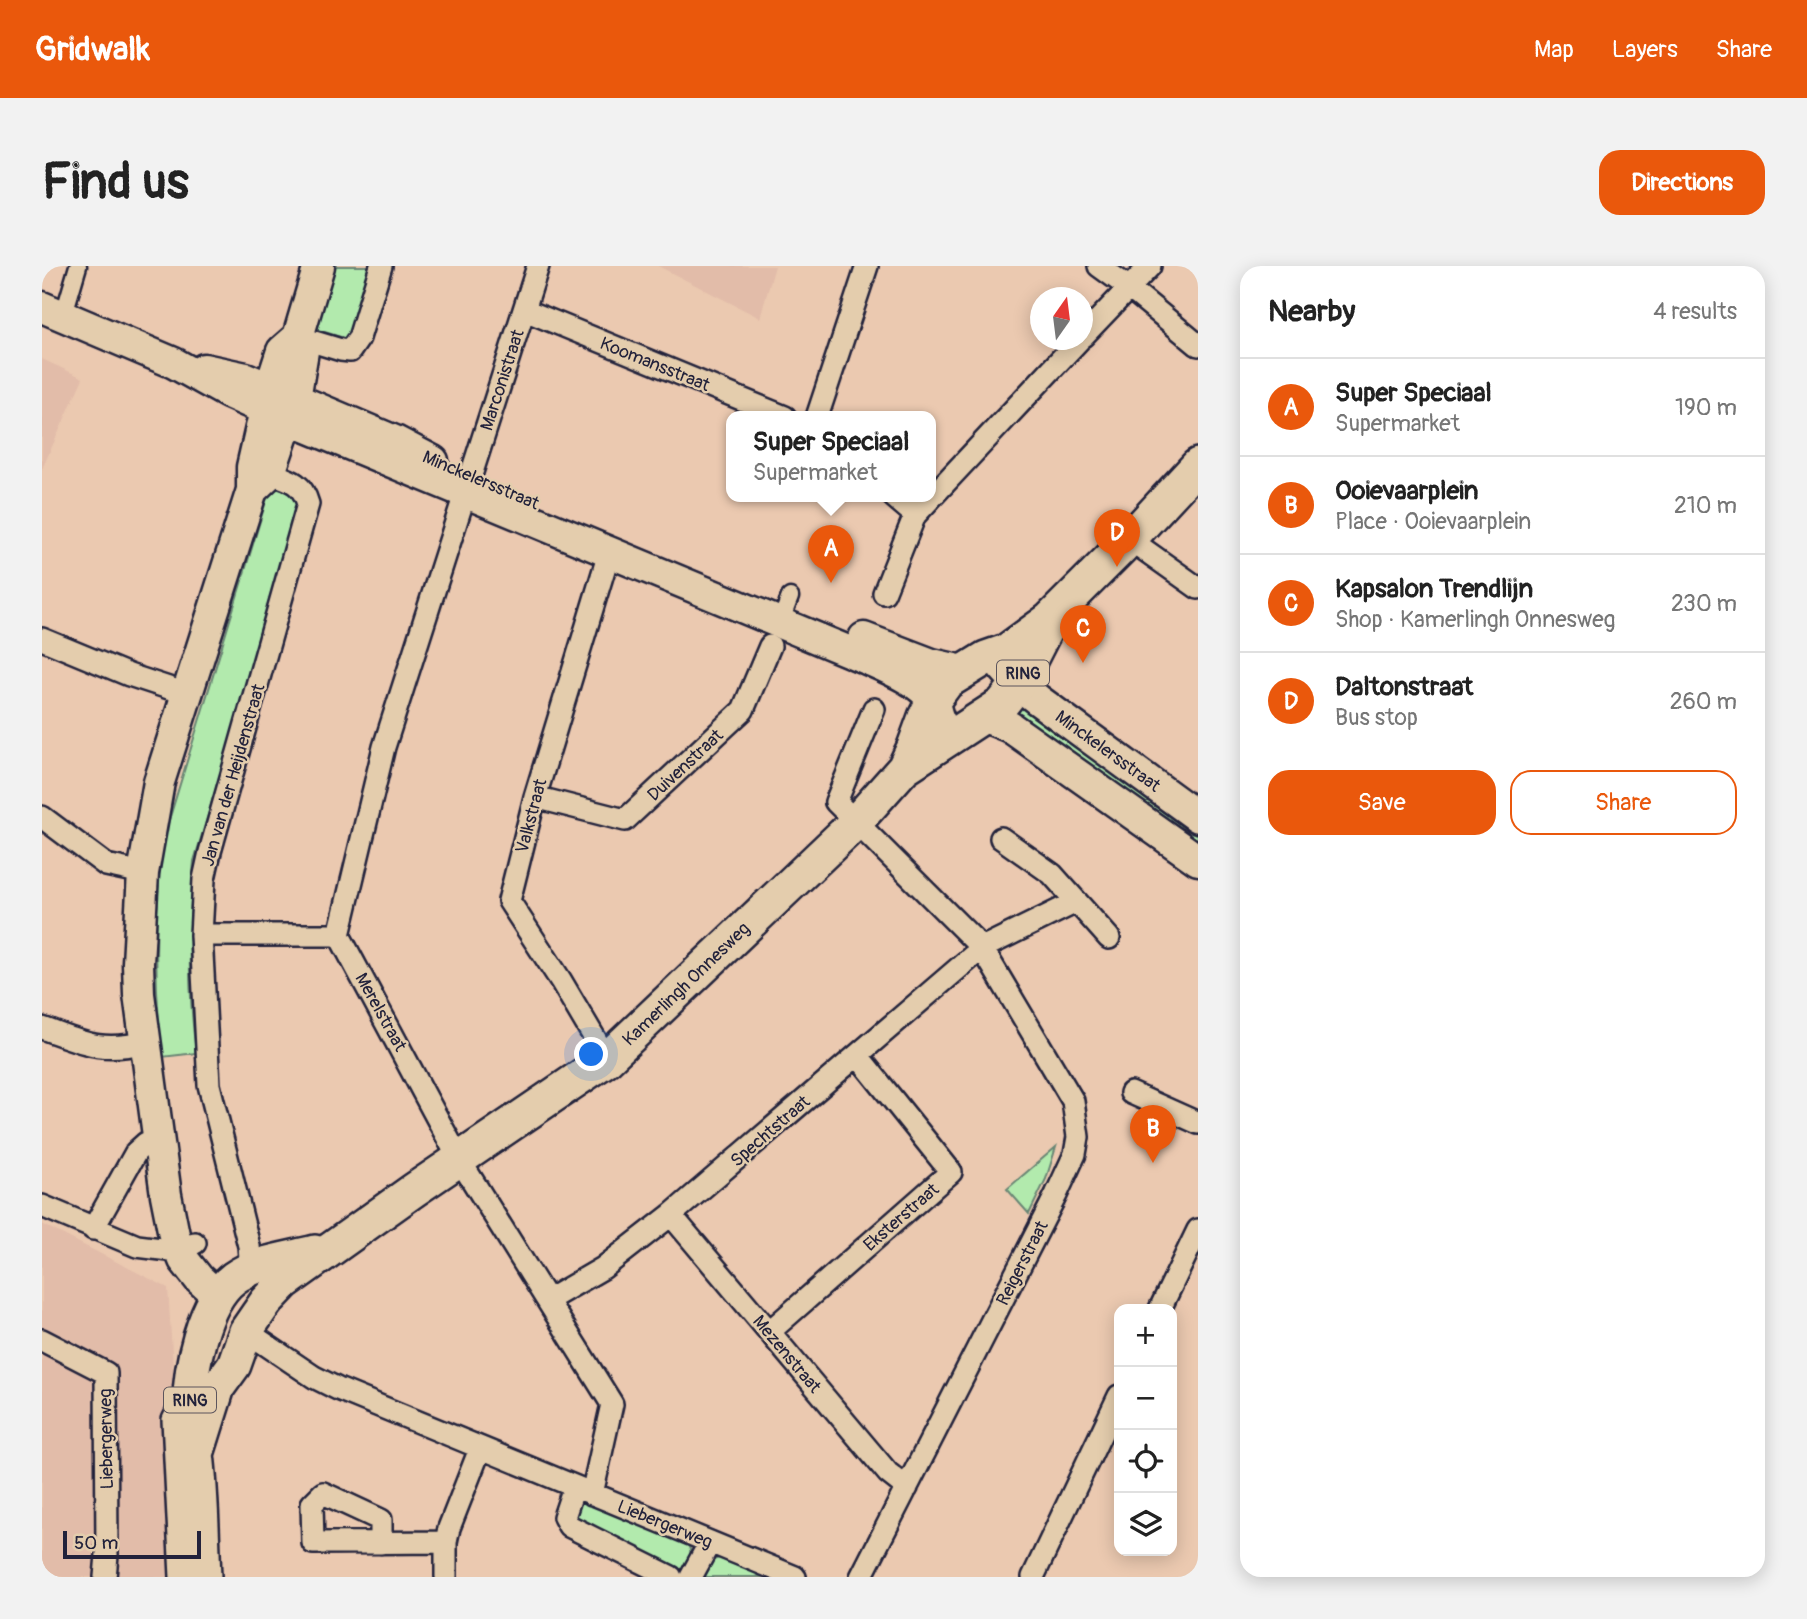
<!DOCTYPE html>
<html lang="en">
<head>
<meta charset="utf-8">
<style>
	:root { --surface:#fff; --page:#f2f2f2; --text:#222; --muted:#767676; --line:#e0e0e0; --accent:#ea580c }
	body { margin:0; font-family:Pangolin,sans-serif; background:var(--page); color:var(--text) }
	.controls { position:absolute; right:21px; bottom:21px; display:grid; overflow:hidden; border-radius:14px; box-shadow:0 4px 18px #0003 }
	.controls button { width:63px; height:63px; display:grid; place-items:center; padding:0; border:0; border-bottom:2px solid var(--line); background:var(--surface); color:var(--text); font:35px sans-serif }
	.compass { position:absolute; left:988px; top:21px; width:63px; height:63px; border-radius:50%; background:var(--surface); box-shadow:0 4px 18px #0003; rotate:14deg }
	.scale { position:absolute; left:21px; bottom:18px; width:138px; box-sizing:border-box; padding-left:7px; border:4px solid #22223b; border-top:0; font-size:19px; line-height:24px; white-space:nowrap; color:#22223b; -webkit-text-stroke:5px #e4cdad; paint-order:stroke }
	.you { position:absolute; left:550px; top:789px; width:24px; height:24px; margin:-18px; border:5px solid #fff; border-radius:50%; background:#1a73e8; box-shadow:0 0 0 10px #1a73e833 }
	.badge { display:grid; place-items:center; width:46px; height:46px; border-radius:50%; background:var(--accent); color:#fff; font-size:23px; font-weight:700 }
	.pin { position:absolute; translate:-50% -58px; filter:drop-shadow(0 2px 4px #0008) }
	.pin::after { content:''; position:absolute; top:37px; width:24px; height:21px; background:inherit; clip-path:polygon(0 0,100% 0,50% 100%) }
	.popup { position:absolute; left:684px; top:145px; width:210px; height:91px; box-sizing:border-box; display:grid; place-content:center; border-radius:14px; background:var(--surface); filter:drop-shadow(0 2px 5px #0005); font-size:23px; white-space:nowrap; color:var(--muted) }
	.popup b { font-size:26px; color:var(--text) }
	.popup::after { content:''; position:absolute; left:50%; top:100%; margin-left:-14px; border:14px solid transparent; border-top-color:var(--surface) }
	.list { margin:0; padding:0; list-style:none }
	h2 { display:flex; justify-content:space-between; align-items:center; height:91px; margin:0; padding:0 28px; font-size:30px }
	h2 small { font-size:23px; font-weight:400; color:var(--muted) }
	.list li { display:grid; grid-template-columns:46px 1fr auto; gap:21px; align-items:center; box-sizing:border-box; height:98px; padding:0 28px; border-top:2px solid var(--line) }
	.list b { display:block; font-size:26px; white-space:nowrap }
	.list p { margin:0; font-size:23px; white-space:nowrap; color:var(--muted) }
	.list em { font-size:23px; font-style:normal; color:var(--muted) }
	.actions { display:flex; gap:14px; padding:21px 28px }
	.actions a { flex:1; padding:16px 0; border:2px solid var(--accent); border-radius:21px; text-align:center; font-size:24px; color:var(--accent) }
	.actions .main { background:var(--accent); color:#fff }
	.icon { flex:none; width:38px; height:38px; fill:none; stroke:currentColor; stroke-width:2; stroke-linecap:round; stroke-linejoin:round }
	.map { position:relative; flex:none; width:1156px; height:1311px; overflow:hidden; border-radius:21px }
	header { display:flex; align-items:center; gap:42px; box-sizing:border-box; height:98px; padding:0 35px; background:var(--accent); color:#fff }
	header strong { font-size:33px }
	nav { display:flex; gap:38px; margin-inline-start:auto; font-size:24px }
	.intro { display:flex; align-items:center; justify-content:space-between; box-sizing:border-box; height:168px; padding:0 42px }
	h1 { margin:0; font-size:49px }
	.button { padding:18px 32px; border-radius:21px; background:var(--accent); color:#fff; font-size:24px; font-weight:700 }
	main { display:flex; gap:42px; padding:0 42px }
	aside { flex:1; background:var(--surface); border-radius:21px; box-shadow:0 4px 18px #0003 }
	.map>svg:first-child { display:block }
	.built { fill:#e2bca9 }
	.green { fill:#b2eaad; stroke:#6a8674; stroke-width:2 }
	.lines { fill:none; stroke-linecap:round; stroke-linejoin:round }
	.pedestrian-casing { stroke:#22223b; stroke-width:21 }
	.minor-casing { stroke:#22223b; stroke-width:26 }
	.secondary-casing { stroke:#22223b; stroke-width:35 }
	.primary-casing { stroke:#22223b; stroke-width:38 }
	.pedestrian { stroke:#e4cdad; stroke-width:16 }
	.minor { stroke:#e4cdad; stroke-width:21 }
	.secondary { stroke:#e4cdad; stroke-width:30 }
	.primary { stroke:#e4cdad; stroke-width:33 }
	.labels { text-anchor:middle; stroke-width:5; stroke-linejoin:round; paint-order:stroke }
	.shield { fill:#e4cdad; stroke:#5c555d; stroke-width:2 }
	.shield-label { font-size:16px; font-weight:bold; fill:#22223b }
	.street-label { font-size:18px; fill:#22223b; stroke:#e4cdad }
</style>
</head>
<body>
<header>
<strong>Gridwalk</strong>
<nav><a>Map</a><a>Layers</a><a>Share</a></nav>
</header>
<div class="intro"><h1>Find us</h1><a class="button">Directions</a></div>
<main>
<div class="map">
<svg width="1156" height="1311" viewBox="0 0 1156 1311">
	<rect width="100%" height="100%" fill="#ebc9b0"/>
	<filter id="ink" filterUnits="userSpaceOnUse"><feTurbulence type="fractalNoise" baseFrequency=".0143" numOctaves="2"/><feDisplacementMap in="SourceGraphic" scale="14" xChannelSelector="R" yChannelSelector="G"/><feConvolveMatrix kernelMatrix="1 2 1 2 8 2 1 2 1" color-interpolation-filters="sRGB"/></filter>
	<g filter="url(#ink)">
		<path class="built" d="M616 0H733L718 52Z
			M0 93 41 112 0 203Z
			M0 958 126 1022 144 1311H0Z"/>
		<path class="green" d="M291 0H327L305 73 273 63Z
			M229 219 253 227 257 236 254 258 152 595C146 658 146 724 154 787L120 791C112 718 112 646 121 574Z
			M979 432 1156 560V585L963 446Z
			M1014 881 1004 913 987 948 965 923Z
			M540 1231 644 1275C651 1287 650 1293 644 1305L635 1306 527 1250Z
			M684 1290 733 1311H659L668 1295Z"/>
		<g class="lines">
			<defs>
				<path id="pedestrian" d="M21 51 36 0
					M736 362 748 331"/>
				<path id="minor" d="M496 0 342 481 297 669 417 893 570 1138 550 1228
					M1057 0 1086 21 1156 79
					M483 44 743 151
					M1041 70 1108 0
					M256 71 299 84 308 85 317 72 339 0
					M775 151 825 0
					M852 231 873 249
					M1087 273 1156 322
					M842 327 873 249 1037 74
					M0 373 87 409 145 428
					M493 531 583 554 701 444 728 380
					M0 551 64 599 101 607
					M959 572 1010 608 1067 672
					M159 669H297
					M0 762C42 777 58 787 104 776
					M565 793 519 715 467 635 493 531 567 287
					M1089 827 1156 857
					M0 940 95 980 127 984 153 977
					M629 949 846 1207 865 1222
					M51 963 94 886 104 877 118 873
					M209 1003 207 980 167 819 159 669 162 613 168 586 266 238C260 216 248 214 228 207
					M506 1034 561 1002 629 949 940 682 1034 636
					M1118 1043 1156 964
					M204 1065 272 1111 296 1123 753 1311
					M727 1066 909 906 816 790
					M0 1074 64 1107 65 1289 63 1311
					M532 1221 522 1251 527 1260 629 1311
					M339 1277V1254L281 1227 270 1238 271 1277 404 1276
					M139 1311 131 1154 135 1146 148 1139
					M404 1311V1276L407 1262 438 1183
					M649 1311 668 1276
					M819 1311 1014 929 1033 888 1036 871 1031 835 940 682 794 536 832 443
					M991 1311 1077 1130"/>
				<path id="secondary" d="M0 41 132 97 186 127 222 143 825 393C845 402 878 415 890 434 894 440 894 449 898 455
					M162 103 204 112 353 175 391 195
					M210 224 228 207 253 133 261 85 256 71
					M822 372 890 398 921 405
					M960 400 976 418 996 434 1156 551
					M943 451 968 461 1156 594
					M176 1030 157 1013 142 994 132 969 124 929 97 728 96 697 101 607 117 516 210 224V201L228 122 240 85 256 71 277 0"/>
				<path id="primary" d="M862 502 960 438 976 418 1006 359
					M155 1188 176 1121 192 1099 204 1065 224 1036 243 1016 372 924 565 793 813 557 862 502 872 481 883 451 891 435 905 416 944 392 964 385 1008 353 1080 281 1156 199
					M162 1311C160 1270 160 1229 155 1188 153 1172 149 1157 148 1141 147 1105 161 1035 192 1012 214 996 247 993 273 986"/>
			</defs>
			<use href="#pedestrian" class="pedestrian-casing"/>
			<use href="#minor" class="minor-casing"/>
			<use href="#secondary" class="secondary-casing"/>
			<use href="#primary" class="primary-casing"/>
			<use href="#pedestrian" class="pedestrian"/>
			<use href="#minor" class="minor"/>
			<use href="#secondary" class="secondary"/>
			<use href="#primary" class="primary"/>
		</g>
	</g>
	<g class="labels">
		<g class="shield">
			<rect x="955" y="394.5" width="52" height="25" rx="5"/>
			<rect x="122" y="1121.5" width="52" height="25" rx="5"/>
		</g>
		<g class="shield-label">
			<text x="981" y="413">RING</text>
			<text x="148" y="1140">RING</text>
		</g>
		<g class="street-label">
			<text transform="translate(613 98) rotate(22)" y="6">Koomansstraat</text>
			<text transform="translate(460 114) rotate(-72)" y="6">Marconistraat</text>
			<text transform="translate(439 214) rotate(23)" y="6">Minckelersstraat</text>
			<text transform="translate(1066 485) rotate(36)" y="6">Minckelersstraat</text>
			<text transform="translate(643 499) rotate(-43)" y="6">Duivenstraat</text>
			<text transform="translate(191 509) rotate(-74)" y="6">Jan van der Heijdenstraat</text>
			<text transform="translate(489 550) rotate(-75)" y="6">Valkstraat</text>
			<text transform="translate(644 718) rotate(-44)" y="6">Kamerlingh Onnesweg</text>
			<text transform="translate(339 746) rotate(61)" y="6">Merelstraat</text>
			<text transform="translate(728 865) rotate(-41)" y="6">Spechtstraat</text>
			<text transform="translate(859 951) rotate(-41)" y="6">Eksterstraat</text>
			<text transform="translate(980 997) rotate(-63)" y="6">Reigerstraat</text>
			<text transform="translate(745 1088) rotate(50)" y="6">Mezenstraat</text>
			<text transform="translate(64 1173) rotate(-91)" y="6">Liebergerweg</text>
			<text transform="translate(623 1258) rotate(22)" y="6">Liebergerweg</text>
		</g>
	</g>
</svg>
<div class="controls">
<button>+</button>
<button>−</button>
<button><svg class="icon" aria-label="locate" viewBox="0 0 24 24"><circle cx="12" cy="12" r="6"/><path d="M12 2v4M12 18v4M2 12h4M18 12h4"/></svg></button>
<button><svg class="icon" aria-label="layers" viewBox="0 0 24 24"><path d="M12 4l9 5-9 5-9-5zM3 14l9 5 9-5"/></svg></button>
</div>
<svg class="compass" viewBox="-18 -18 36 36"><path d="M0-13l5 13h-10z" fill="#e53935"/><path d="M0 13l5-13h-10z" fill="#767676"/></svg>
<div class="scale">50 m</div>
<div class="you"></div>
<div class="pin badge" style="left:789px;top:317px">A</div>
<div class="popup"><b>Super Speciaal</b>Supermarket</div>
<div class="pin badge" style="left:1111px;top:897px">B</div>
<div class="pin badge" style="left:1041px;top:397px">C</div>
<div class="pin badge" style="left:1075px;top:301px">D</div>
</div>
<aside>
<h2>Nearby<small>4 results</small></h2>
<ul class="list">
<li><span class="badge">A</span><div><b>Super Speciaal</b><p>Supermarket</p></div><em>190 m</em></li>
<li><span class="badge">B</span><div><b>Ooievaarplein</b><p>Place · Ooievaarplein</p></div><em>210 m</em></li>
<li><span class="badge">C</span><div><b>Kapsalon Trendlijn</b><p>Shop · Kamerlingh Onnesweg</p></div><em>230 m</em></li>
<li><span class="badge">D</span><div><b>Daltonstraat</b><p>Bus stop</p></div><em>260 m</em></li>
</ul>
<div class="actions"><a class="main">Save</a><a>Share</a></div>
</aside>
</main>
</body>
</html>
